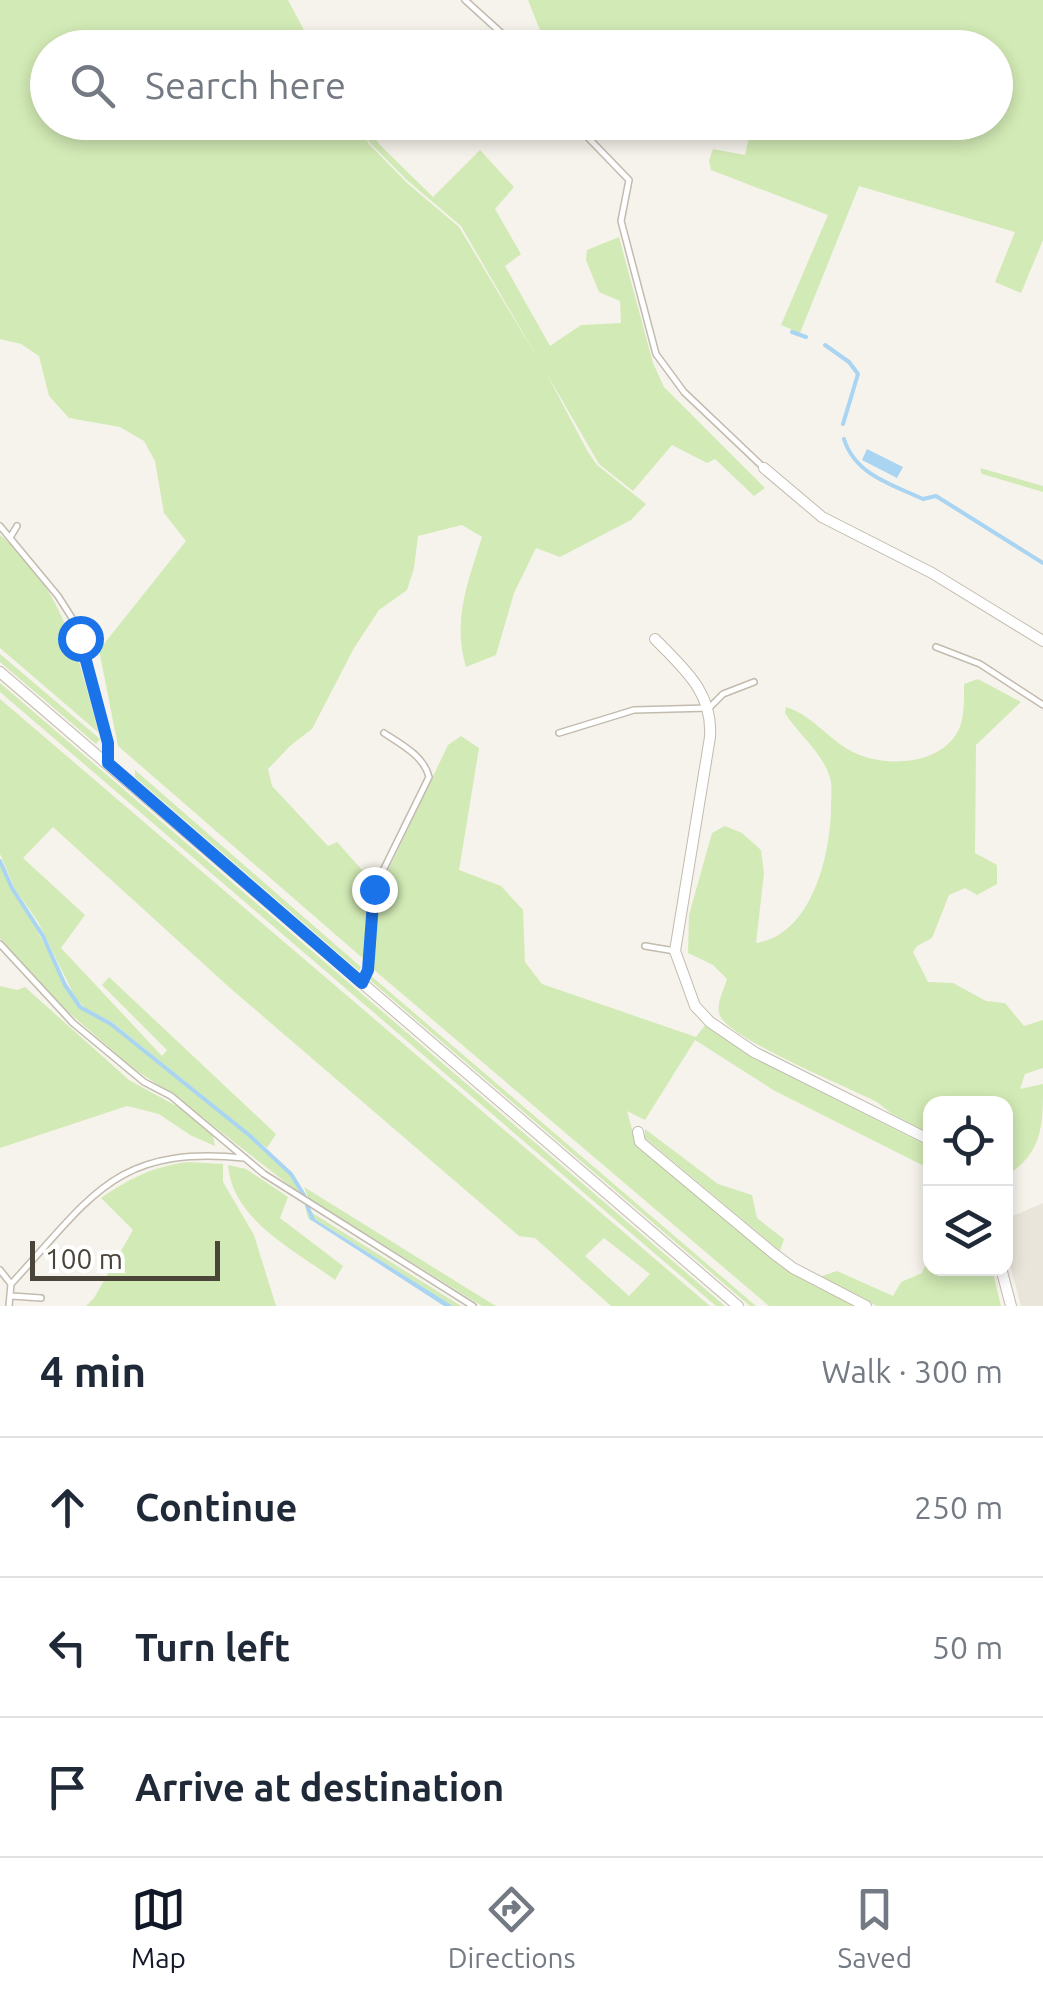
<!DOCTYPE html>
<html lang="en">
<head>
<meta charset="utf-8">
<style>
	:root { --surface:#fff; --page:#f6f6f7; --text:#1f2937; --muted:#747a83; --line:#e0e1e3; --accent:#111827 }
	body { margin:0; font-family:Ubuntu,sans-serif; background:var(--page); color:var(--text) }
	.controls { position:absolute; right:30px; bottom:30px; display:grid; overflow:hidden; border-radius:20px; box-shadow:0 5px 15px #0003 }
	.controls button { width:90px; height:90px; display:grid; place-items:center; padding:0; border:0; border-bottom:2px solid var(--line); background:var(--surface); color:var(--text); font:50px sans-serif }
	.scale { position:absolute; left:30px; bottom:25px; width:190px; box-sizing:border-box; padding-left:10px; border:5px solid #4b4439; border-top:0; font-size:28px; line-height:35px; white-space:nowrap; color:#4b4439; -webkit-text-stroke:8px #fff; paint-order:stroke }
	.stop { position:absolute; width:30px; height:30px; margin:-22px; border:8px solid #1a73e8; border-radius:50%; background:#fff }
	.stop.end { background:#1a73e8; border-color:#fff; box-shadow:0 2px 10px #0008 }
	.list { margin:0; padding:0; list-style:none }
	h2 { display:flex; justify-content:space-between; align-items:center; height:130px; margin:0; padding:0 40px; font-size:42px }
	h2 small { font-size:32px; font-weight:400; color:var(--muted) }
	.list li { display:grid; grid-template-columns:65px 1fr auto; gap:30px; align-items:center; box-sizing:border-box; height:140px; padding:0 40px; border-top:2px solid var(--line) }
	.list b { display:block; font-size:38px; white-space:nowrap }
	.list em { font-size:32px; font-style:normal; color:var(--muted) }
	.icon { flex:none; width:55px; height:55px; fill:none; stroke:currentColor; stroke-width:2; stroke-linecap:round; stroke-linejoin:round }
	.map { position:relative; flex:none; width:1043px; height:1306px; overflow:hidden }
	.search { position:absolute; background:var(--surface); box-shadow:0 5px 15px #0003; left:30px; right:30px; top:30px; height:110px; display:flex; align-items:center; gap:25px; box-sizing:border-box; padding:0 35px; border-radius:55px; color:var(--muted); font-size:38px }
	.sheet { height:550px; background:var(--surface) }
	nav { display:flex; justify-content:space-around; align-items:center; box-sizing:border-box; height:140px; border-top:2px solid var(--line); background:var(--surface); font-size:28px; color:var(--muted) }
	nav a { display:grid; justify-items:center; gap:5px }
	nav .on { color:var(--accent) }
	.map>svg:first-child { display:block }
	.residential { fill:#eae5da }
	.green { fill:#d2eab5; fill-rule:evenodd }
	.water { fill:#a9d4f2 }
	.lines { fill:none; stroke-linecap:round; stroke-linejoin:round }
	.stream { stroke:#a9d4f2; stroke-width:4 }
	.service-casing { stroke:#c2bbae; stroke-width:8 }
	.minor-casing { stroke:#c2bbae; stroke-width:12 }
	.service { stroke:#fff; stroke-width:5 }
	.minor { stroke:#fff; stroke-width:10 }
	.route { stroke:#1a73e8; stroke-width:12 }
</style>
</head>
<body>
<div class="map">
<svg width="1043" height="1306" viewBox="0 0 1043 1306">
	<rect width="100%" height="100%" fill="#f6f3ec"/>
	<path class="residential" d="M1043 1203V1306H1021L1006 1250V1219Z"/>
	<path class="green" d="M0 0H288L313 47 48 48V122L357 123 369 144 407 183 459 227 544 369 588 452 597 465 646 504 631 520 560 557 536 548 514 593 496 655 466 667C452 620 468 582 482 537L462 525 418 536 414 568 407 590 379 610 354 648 312 729 290 746 268 769 272 786 328 846 337 842 370 879 366 961 118 746 99 650 186 541 164 513 155 461 144 441 120 427 69 418 49 396 39 356 21 344 0 339Z
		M528 0H1043V240L1021 293 995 282 1015 232 859 186 800 333 781 325 828 215 711 170 709 161 713 149 745 155 752 123 996 122V48L557 47 541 33Z
		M359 123H372L367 128 380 145 433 197 480 150 514 187 495 209 521 254 505 266 550 346 581 325 621 323 620 301 599 292 586 260 587 250 619 237 653 363 664 387 765 488 754 496 715 459 707 463 672 445 633 491 599 464 461 226 408 181 370 143Z
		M980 468 1043 486V492L982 474Z
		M0 535C64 588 78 657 99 733L0 648Z
		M0 654 100 739 96 744 0 662Z
		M978 679 1021 702 976 745 975 853 997 865V884L977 895 965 888 949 895 932 938 917 946 913 952 928 982 953 983 986 1001 1005 1003 1024 1026 1043 1020V1068L1025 1074 1020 1089 1043 1084C1043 1125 1043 1153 1006 1176V1104H930V1134L892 1114 877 1102C848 1087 732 1040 720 1016 715 1005 724 990 727 979L713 965 688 953 689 915 712 833 725 826 742 833 761 850 764 873 756 943C812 935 831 854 831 806 831 796 833 784 829 775 821 751 798 734 785 713L786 707C812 715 827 738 851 751 882 768 940 766 958 731 965 718 964 698 964 684Z
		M0 683 725 1306H716L0 692Z
		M0 699 710 1306H611L535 1238 519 1236 230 988 53 827 23 858 85 915 61 948 162 1056 167 1050 102 985 109 977 276 1134 267 1148 112 1022 85 1008 76 999 38 922 15 889 0 854ZM604 1238 650 1274 629 1296 585 1256Z
		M461 736 479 748 459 870 501 886 523 910 525 962 542 984 696 1037 706 1024 751 1057 930 1147V1169L775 1091 695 1040 645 1120 627 1111 636 1144 781 1264 859 1306H769L373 969 374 928 383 881 448 745Z
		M135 770 361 967 359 971 135 777Z
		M0 863 79 1007 111 1025 225 1116 291 1175 303 1196 175 1096 131 1067 49 995 0 938Z
		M370 975 756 1306H750L371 981Z
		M0 986 17 990 25 987 129 1080 180 1108 212 1132 215 1146 190 1135 159 1114 127 1106 0 1148Z
		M645 1129 718 1184 752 1195 757 1218 784 1239 780 1251 645 1138Z
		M187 1162 223 1164V1182L254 1235 276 1306H86L94 1298 133 1230 101 1198C130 1178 152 1167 187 1162Z
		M228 1165 246 1169 288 1197 280 1218 343 1266 335 1280C295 1250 232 1220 228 1165Z
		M304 1187 473 1292 496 1306H482L308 1198Z
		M306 1209 461 1306H453L313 1218H308Z
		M930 1255V1268L992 1269 1001 1306H877L819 1277 837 1271 893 1296 901 1282 922 1273Z"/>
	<path class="water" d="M867 449 903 467 897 478 862 460Z
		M308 1218H313L453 1306H444Z"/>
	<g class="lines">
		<path class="stream" d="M792 332 806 337
			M825 345 849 362 858 374 843 424
			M844 439C855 475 893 485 923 499L936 496 1043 563
			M0 861 12 888 43 936 65 985 80 1007 111 1024 249 1135 291 1174 304 1195
			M307 1206 313 1219"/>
		<defs>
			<path id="service" d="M465 0 518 48
				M573 122 629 180 621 221 656 354 684 392 764 468
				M0 526 58 596 72 618 108 743 107 760
				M11 536 17 526
				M936 647 980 664 1043 705
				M559 733 634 710 709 708 723 694 754 682
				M0 944 73 1023 144 1082 171 1096 264 1174 473 1306
				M645 946 675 951
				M363 981 369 963 374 889 429 777C424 756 401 744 384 733
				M0 1270 11 1284 9 1306
				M11 1284C91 1198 114 1145 244 1158
				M12 1296 41 1298"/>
			<path id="minor" d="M764 468 822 517 932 573 1043 641
				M655 639C684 669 713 692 710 737L675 951 695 1006 710 1022 754 1052 930 1140
				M0 672 738 1306
				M638 1132 640 1142 773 1253 793 1268 866 1306
				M1001 1268 1011 1306"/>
		</defs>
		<use href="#service" class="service-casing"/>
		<use href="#minor" class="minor-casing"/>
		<use href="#service" class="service"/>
		<use href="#minor" class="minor"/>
	</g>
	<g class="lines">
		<path class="route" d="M80 638 108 743V763L362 983 368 970 374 889"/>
	</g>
</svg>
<div class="controls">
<button><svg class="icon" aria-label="locate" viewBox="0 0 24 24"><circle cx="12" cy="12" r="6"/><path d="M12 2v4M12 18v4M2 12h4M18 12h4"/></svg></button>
<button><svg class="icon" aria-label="layers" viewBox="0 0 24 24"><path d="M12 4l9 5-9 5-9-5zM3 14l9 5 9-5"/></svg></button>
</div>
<div class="scale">100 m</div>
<div class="stop" style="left:80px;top:638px"></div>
<div class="stop end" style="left:374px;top:889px"></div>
<div class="search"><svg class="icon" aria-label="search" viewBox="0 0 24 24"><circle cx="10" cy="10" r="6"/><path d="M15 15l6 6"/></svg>Search here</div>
</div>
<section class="sheet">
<h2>4 min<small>Walk · 300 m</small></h2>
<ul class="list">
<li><svg class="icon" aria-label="ahead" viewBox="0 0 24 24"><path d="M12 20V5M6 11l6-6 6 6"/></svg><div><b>Continue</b></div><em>250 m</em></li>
<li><svg class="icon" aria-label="left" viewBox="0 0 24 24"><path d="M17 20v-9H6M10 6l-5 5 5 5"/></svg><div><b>Turn left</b></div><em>50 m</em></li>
<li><svg class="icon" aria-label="arrive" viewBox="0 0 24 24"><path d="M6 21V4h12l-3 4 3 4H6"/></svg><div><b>Arrive at destination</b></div></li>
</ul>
</section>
<nav>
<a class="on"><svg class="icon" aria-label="map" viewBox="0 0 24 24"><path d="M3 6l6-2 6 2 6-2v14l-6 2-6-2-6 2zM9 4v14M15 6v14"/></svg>Map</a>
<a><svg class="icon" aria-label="directions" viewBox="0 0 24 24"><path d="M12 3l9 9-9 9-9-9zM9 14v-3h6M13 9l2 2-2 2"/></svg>Directions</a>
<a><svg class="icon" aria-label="saved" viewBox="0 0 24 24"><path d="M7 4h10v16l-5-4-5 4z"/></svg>Saved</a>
</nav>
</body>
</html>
